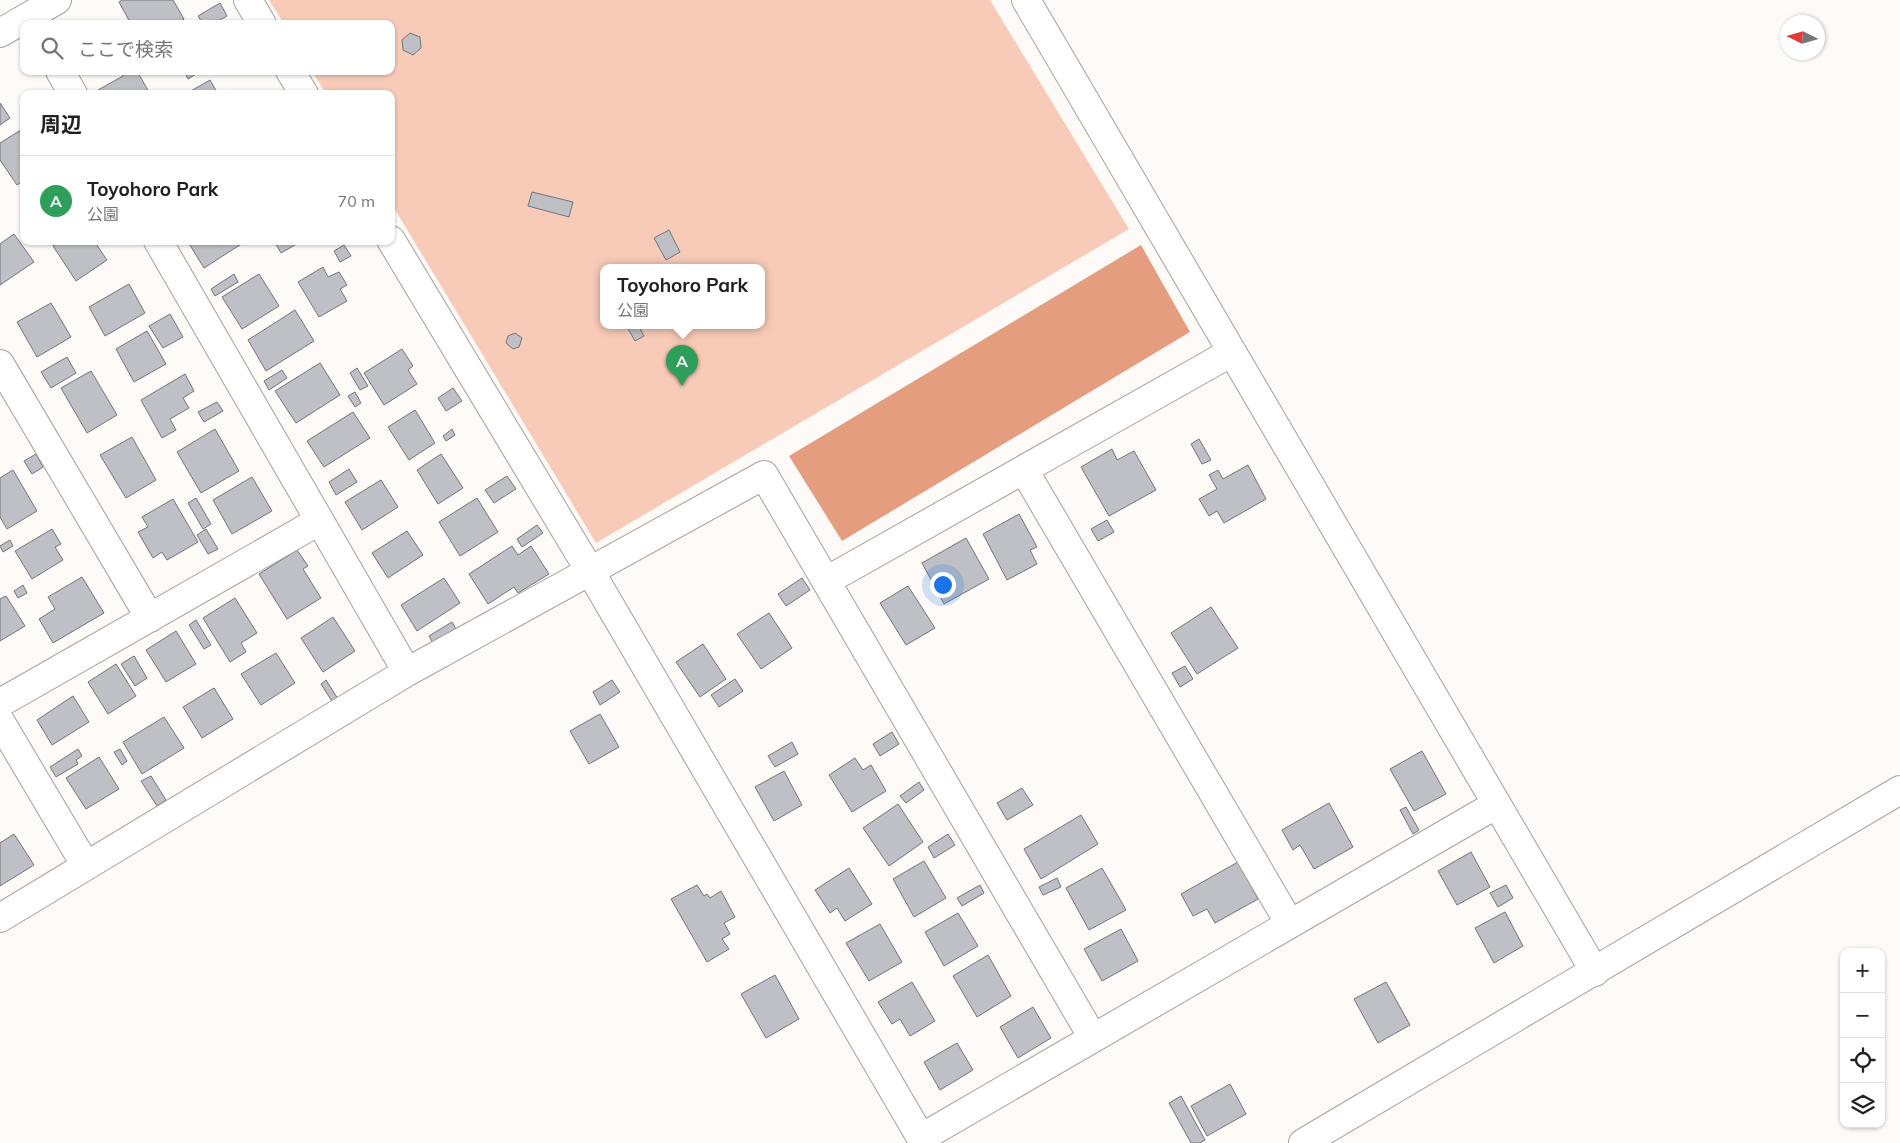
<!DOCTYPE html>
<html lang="ja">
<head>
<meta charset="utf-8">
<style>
	:root { --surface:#fff; --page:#f6f6f6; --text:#202124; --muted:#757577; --line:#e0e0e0; --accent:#111827 }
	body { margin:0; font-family:Mulish,"Noto Sans JP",sans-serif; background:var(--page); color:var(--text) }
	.controls { position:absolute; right:15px; bottom:15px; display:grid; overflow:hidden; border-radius:10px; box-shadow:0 1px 4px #0004 }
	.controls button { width:45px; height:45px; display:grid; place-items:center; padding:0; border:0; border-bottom:1px solid var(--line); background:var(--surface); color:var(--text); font:25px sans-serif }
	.compass { position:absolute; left:1780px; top:15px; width:45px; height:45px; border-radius:50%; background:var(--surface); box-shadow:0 1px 4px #0004; rotate:275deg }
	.you { position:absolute; left:942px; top:584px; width:18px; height:18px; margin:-12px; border:4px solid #fff; border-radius:50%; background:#1a73e8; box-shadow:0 0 0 8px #1a73e833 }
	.badge { display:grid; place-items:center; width:32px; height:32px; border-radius:50%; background:var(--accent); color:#fff; font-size:16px; font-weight:700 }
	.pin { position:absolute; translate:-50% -41px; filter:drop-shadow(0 1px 2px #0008) }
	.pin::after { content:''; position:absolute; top:26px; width:18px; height:15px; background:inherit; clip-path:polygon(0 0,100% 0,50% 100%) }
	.popup { position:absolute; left:600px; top:264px; width:165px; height:65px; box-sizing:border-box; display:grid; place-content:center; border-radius:10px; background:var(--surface); filter:drop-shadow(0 1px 4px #0005); font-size:16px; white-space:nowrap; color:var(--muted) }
	.popup b { font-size:19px; color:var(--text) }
	.popup::after { content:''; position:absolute; left:50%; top:100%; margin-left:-10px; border:10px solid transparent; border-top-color:var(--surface) }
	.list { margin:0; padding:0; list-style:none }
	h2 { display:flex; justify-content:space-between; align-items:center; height:65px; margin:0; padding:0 20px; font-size:21px }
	h2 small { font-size:16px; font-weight:400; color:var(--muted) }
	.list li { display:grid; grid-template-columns:32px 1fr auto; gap:15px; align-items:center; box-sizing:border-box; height:90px; padding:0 20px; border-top:1px solid var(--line) }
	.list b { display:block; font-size:19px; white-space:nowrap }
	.list p { margin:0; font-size:16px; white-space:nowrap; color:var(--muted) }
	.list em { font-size:16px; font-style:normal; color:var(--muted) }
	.icon { flex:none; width:28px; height:28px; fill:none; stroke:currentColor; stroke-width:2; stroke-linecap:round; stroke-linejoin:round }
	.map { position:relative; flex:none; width:1900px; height:1143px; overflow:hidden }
	.search { position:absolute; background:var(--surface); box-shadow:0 1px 4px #0004; left:20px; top:20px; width:375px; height:55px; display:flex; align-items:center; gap:12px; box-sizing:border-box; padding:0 18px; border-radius:10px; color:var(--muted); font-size:19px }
	.panel { position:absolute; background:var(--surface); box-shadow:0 1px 4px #0004; left:20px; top:90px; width:375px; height:155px; border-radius:10px }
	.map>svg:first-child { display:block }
	.green { fill:#f8cbb8; fill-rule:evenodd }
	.water { fill:#e49d7f }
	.building { fill:#bfc0c5; stroke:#737479 }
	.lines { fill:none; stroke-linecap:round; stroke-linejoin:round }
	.minor-casing { stroke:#a6a09d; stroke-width:30 }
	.minor { stroke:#fff; stroke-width:28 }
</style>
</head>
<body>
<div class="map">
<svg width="1900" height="1143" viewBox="0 0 1900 1143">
	<rect width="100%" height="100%" fill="#fefaf8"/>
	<path class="green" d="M269 0H990L1129 229 596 543 391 203V94H326L312 71H391V24H284ZM603 267H761V325H603Z"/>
	<path class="water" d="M1141 245 1190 332 842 541 789 456Z"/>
	<path class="building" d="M122 0H173L184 19 176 24H131L119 2Z
		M220 3 227 16 213 24H203L198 16Z
		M410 33 420 37 421 48 413 55 403 50 402 40Z
		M121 71H137L150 94H101L98 90 123 76Z
		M184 71H201L188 79Z
		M210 80 218 94H190L189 92Z
		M0 103 10 118 0 125Z
		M24 128V180L17 185 0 160V143Z
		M532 192 573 202 569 217 528 206Z
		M669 230 680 252 666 260 654 238Z
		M14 234 34 262 0 285V244Z
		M60 241H94L107 260 76 281 53 246Z
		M241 241 243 243 204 268 188 242Z
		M274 241H302L281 253Z
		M344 245 351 256 340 262 334 251Z
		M323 267 328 277 339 272 347 285 340 289 347 301 319 317 298 282Z
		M234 274 238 282 215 296 211 289Z
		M259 274 279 306 242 329 222 297Z
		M129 284 145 313 105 336 89 307Z
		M51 303 71 337 37 357 17 322Z
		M295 310 314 341 266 371 248 340Z
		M170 314 183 337 163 348 149 326Z
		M631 325H638L644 336 635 341 627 327Z
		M147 331 166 364 134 382 116 349Z
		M515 333 522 338 519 347 513 349 506 343 508 336Z
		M402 349 413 366 408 370 417 384 384 405 364 373Z
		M67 357 76 373 51 388 41 372Z
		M320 363 340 395 296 423 275 391Z
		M357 368 368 386 360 390 350 373Z
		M282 370 287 378 269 390 264 381Z
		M91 371 117 415 87 433 61 388Z
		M185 374 194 391 183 398 189 408 170 419 176 430 162 438 141 400Z
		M453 388 462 401 446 411 438 398Z
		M355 392 361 403 355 407 348 396Z
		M217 402 223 411 204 422 198 412Z
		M415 410 435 443 409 460 388 427Z
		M353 412 370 438 324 467 307 441Z
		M215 429 239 471 201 493 177 452Z
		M452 429 455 435 446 441 443 436Z
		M132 437 156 480 126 498 100 455Z
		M1199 439 1211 460 1202 464 1191 444Z
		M1112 449 1117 460 1134 451 1156 490 1109 516 1081 467Z
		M36 454 43 467 32 474 24 461Z
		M441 454 463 488 438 504 417 470Z
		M1248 465 1266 499 1224 523 1217 511 1209 516 1199 499 1217 489 1209 475 1218 470 1223 479Z
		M349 469 357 482 336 495 329 482Z
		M13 470 37 511 7 529 0 517V478Z
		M507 476 516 489 494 503 485 490Z
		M252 477 272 511 232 534 213 500Z
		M381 480 398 507 362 530 345 502Z
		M196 498 211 524 203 529 188 503Z
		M477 498 498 532 460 556 439 522Z
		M173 499 198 542 167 560 162 552 153 558 138 532 148 527 142 517Z
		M1019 514 1037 547 1030 550 1037 564 1007 580 983 534Z
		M1107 520 1114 532 1098 541 1091 529Z
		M537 525 543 533 522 547 517 539Z
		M52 529 61 544 55 547 63 560 32 579 15 551Z
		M206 529 218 549 208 554 197 535Z
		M407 531 423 555 388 578 372 553Z
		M966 538 989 579 944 604 922 563Z
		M10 540 13 546 3 552 0 546Z
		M512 546 518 555 531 546 549 574 518 593 514 587 488 604 469 574Z
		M297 550 308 566 303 569 321 598 287 619 259 574Z
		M82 577 104 613 53 643 39 619 55 609 48 597Z
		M444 578 460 603 417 631 401 605Z
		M802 578 810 590 786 606 778 594Z
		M23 585 27 593 18 598 14 591Z
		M908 586 935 628 906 645 880 603Z
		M6 596 25 626 0 641V599Z
		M235 598 257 633 241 643 246 652 230 662 203 618Z
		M1211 607 1238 648 1197 674 1171 633Z
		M769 613 792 648 761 669 737 634Z
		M333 617 355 651 323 672 301 638Z
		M196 620 211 645 204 649 189 625Z
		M452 622 456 629 433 643 429 636Z
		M176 631 196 664 166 682 146 650Z
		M703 644 726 679 700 697 676 662Z
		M276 653 295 683 261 705 241 674Z
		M134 656 147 678 135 686 121 664Z
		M116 664 136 696 108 714 88 682Z
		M1185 666 1193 679 1180 687 1172 673Z
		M735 679 743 691 719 707 711 695Z
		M326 680 338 699 333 703 321 684Z
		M612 680 620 692 600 705 593 692Z
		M214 688 233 719 202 738 183 707Z
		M73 696 89 722 52 745 37 720Z
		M600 714 619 747 589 764 570 731Z
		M164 717 184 748 142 774 123 742Z
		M892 732 899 744 880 756 873 744Z
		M792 742 798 754 775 767 768 756Z
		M78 749 82 756 76 760 78 764 56 777 50 767Z
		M120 749 127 761 122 765 114 752Z
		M1422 751 1446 794 1414 811 1390 769Z
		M99 757 119 789 86 809 66 778Z
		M855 758 863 770 871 765 886 791 852 812 829 775Z
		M784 771 802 805 774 821 755 787Z
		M151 776 166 800 157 806 141 781Z
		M919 782 924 790 906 803 900 796Z
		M1022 788 1033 805 1007 820 997 803Z
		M1329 803 1353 847 1314 869 1300 845 1293 850 1282 830Z
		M898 804 923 842 889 866 863 828Z
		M1406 807 1419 830 1413 834 1400 810Z
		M1081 815 1098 844 1041 879 1024 849Z
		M14 834 34 865 0 886V843Z
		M948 834 955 845 934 858 928 847Z
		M1471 852 1490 887 1457 905 1438 871Z
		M924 861 946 898 914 917 893 879Z
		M1238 862 1258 899 1215 923 1207 909 1193 916 1181 894Z
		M849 868 872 904 845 921 837 908 830 913 815 890Z
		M1102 868 1126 910 1089 930 1066 888Z
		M1057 878 1061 887 1043 895 1039 887Z
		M697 885 704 896 707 894 710 898 721 891 735 917 724 923 730 934 722 939 729 949 707 962 671 899Z
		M980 885 984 893 962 906 957 898Z
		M1506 885 1513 898 1498 907 1490 893Z
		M1505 912 1523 946 1494 963 1475 928Z
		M958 913 978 946 944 966 925 932Z
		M880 924 902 962 869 981 846 943Z
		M1121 929 1138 961 1102 981 1084 949Z
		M988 955 1011 996 977 1017 953 976Z
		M775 975 799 1019 766 1038 741 994Z
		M912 982 935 1021 910 1036 900 1019 892 1024 878 1002Z
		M1386 982 1410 1025 1378 1043 1354 999Z
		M1033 1007 1051 1038 1018 1058 1000 1027Z
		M957 1043 973 1070 940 1090 924 1062Z
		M1230 1084 1246 1114 1207 1136 1191 1106Z
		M1181 1096 1205 1140 1200 1143H1191L1169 1103Z"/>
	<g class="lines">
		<defs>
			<path id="minor" d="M248 0 262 24
				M1026 0 1595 972
				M0 33 57 0
				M60 71 73 94
				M290 71 304 94
				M391 240 590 571 924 1143
				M158 241 407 672
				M0 364 150 618
				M1024 470 1290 924
				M826 581 1232 352
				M0 703 319 521
				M0 721 86 866
				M0 918 407 672 764 475 1093 1038
				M921 1138 1497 804
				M1303 1143 1900 790"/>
		</defs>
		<use href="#minor" class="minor-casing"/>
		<use href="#minor" class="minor"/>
	</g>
</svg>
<div class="controls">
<button>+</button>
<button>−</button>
<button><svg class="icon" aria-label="locate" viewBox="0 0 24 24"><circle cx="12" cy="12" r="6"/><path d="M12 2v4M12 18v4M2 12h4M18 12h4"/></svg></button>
<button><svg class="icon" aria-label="layers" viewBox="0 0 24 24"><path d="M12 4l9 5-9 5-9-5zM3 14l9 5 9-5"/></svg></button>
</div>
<svg class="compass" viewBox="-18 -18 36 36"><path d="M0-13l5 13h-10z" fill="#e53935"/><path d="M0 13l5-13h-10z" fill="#757577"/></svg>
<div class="you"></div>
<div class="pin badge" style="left:682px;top:386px;background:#2e9e5b">A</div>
<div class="popup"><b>Toyohoro Park</b>公園</div>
<div class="search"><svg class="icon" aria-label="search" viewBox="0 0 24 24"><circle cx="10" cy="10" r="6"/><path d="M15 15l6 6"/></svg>ここで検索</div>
<section class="panel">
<h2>周辺<small></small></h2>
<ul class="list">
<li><span class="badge" style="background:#2e9e5b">A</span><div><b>Toyohoro Park</b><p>公園</p></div><em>70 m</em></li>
</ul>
</section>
</div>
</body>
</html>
